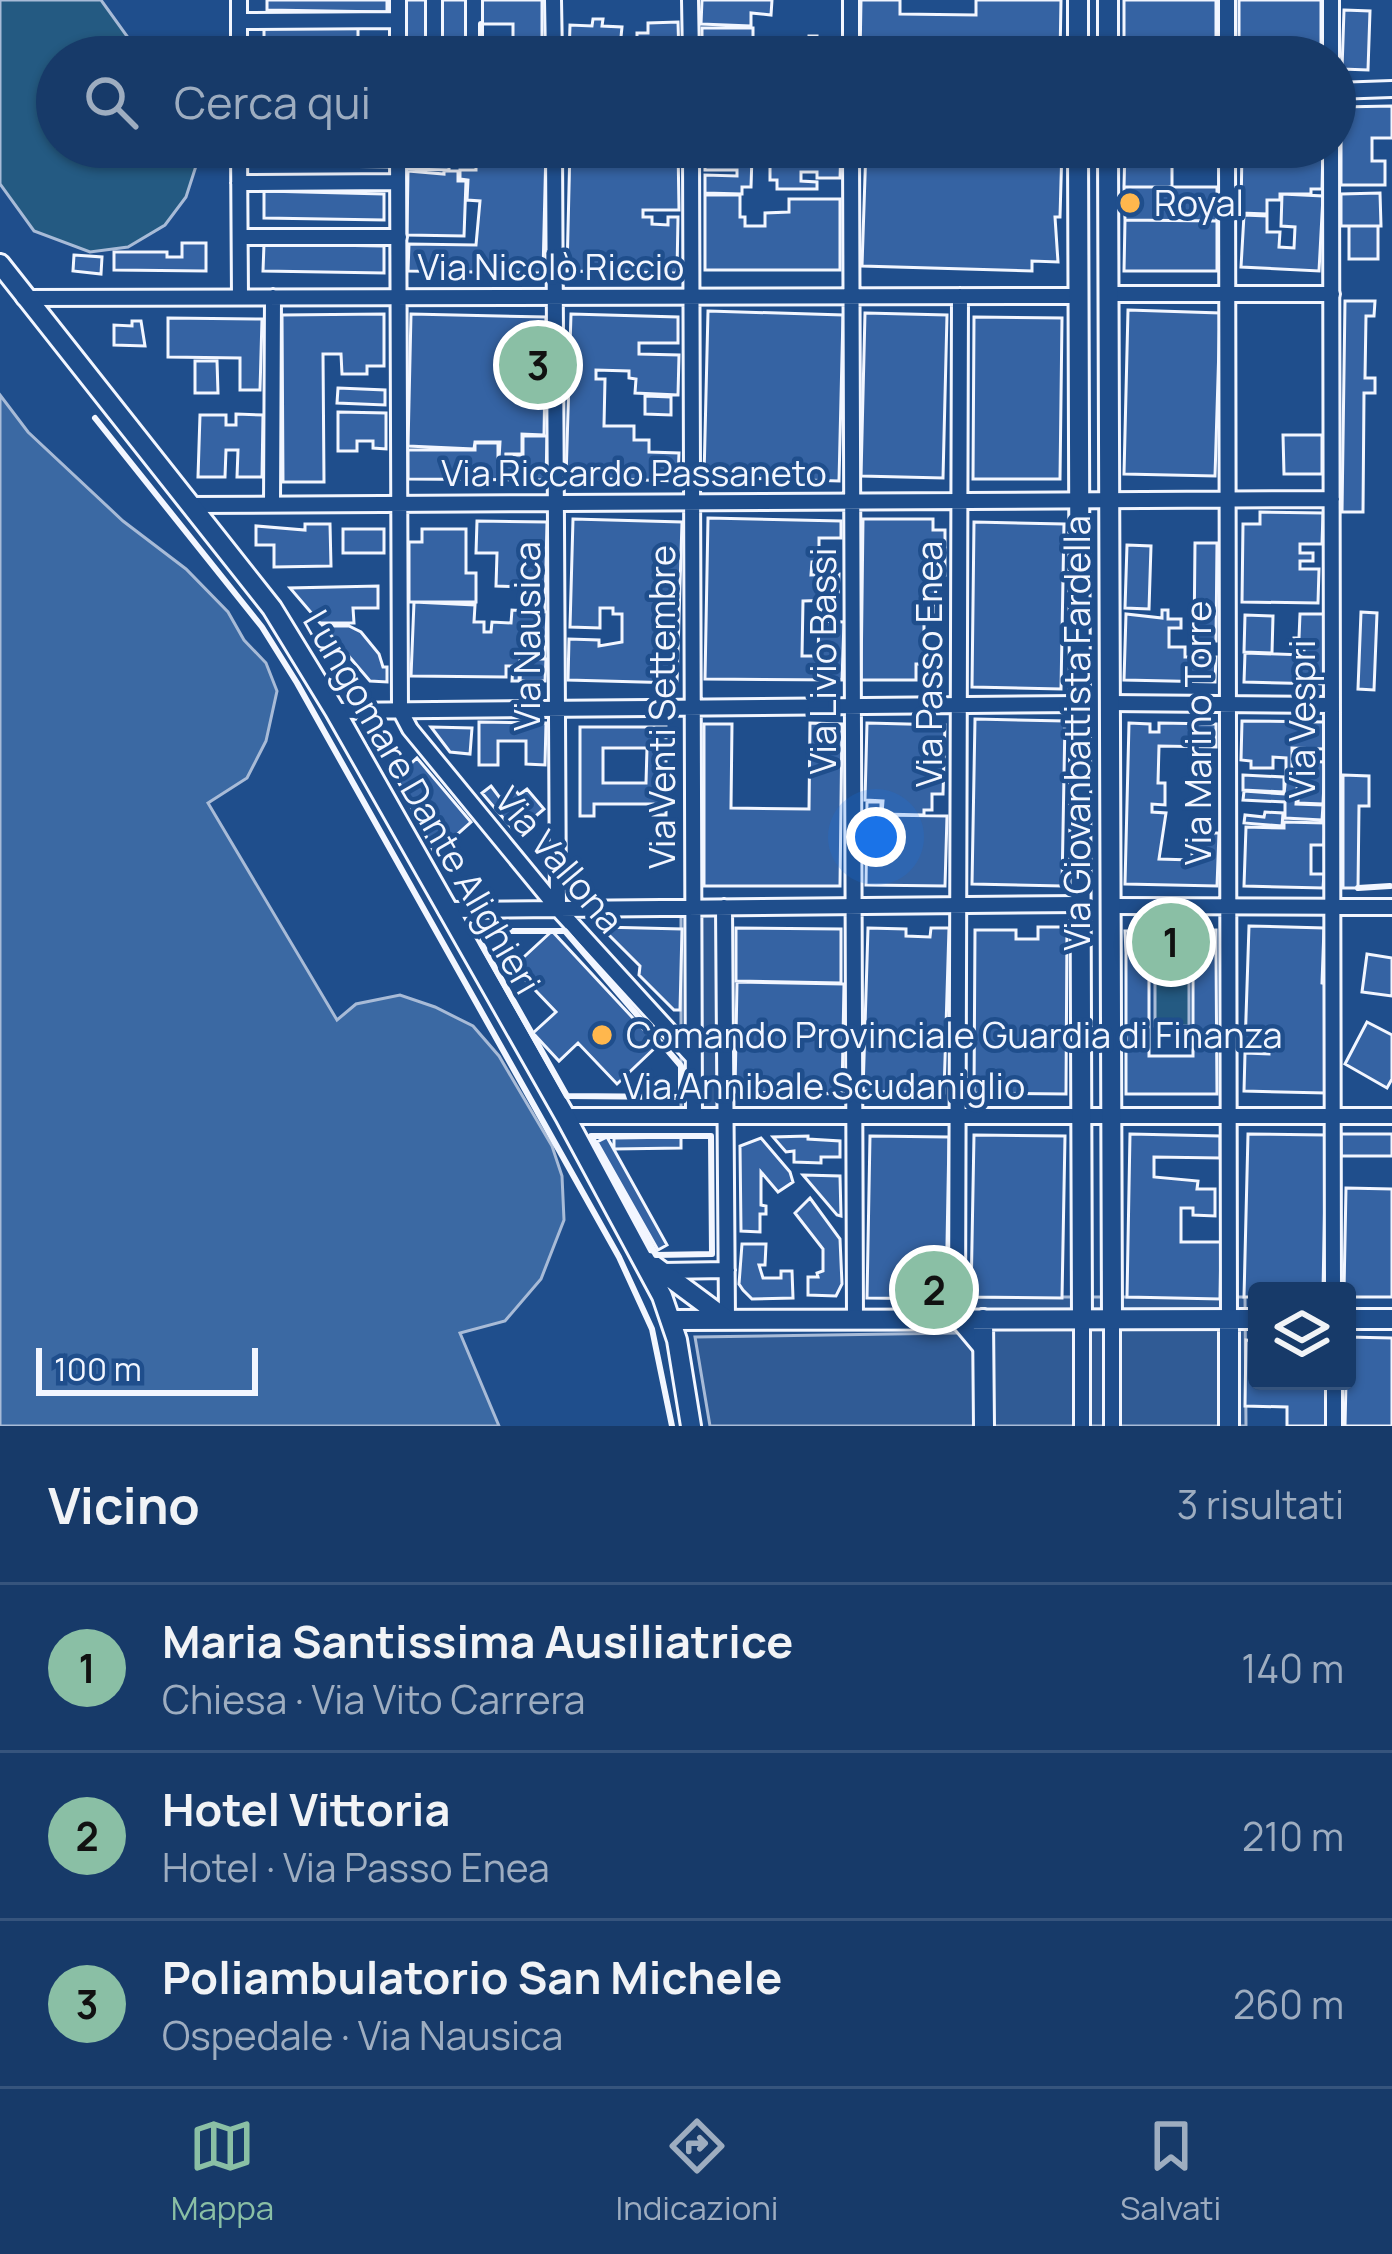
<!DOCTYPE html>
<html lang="it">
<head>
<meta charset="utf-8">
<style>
	:root { --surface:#173a69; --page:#244571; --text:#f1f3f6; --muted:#9eadc0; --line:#36547d; --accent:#8abfa5 }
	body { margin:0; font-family:Manrope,sans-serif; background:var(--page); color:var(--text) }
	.controls { position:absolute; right:36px; bottom:36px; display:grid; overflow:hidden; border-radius:12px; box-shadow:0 3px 9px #0004 }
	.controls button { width:108px; height:108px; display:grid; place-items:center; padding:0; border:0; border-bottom:3px solid var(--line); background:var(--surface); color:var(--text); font:60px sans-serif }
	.scale { position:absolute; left:36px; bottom:30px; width:222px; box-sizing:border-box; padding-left:12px; border:6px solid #f2f6ff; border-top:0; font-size:33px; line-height:42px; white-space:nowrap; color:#f2f6ff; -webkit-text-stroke:9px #1f4e8c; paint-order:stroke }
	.you { position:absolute; left:876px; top:837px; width:42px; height:42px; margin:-30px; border:9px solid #fff; border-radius:50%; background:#1a73e8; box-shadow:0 0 0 18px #1a73e833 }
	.badge { display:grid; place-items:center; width:78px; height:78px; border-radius:50%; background:var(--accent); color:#111; font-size:39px; font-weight:700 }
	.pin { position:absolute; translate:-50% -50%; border:6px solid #fff; box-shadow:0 3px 12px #0006 }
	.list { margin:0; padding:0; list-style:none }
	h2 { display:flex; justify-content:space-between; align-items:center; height:156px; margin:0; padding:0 48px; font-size:51px }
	h2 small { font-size:39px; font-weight:400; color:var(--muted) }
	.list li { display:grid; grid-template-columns:78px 1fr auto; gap:36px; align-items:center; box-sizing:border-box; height:168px; padding:0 48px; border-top:3px solid var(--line) }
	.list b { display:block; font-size:45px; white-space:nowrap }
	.list p { margin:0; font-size:39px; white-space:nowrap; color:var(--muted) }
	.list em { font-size:39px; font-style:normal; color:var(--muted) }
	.icon { flex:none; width:66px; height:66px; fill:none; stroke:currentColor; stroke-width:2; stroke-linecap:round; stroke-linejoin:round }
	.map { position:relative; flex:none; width:1392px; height:1426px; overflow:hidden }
	.search { position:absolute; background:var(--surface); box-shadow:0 3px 9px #0004; left:36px; right:36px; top:36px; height:132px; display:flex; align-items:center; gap:30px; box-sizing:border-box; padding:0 42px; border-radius:66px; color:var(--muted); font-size:45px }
	.sheet { height:660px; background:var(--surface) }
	nav { display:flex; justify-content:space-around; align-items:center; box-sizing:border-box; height:168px; border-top:3px solid var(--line); background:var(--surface); font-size:33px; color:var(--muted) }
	nav a { display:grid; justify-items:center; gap:6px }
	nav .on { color:var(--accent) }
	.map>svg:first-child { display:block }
	.green { fill:#245a82; stroke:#a8bbd7; stroke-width:3 }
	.parking { fill:#305b95; stroke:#a8bbd7; stroke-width:3 }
	.water { fill:#3b69a3; stroke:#a8bbd7; stroke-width:3 }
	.building { fill:#3563a3; stroke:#f2f6ff; stroke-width:3; fill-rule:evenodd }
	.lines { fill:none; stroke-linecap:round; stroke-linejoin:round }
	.street-casing { stroke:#f2f6ff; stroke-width:20 }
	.secondary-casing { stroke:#f2f6ff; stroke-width:24 }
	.street { stroke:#1f4e8c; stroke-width:14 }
	.secondary { stroke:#1f4e8c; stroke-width:18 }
	.wall { stroke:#f2f6ff; stroke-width:6 }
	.poi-dot { fill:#ffb74d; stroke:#1f4e8c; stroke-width:4.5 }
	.labels { text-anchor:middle; stroke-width:9; stroke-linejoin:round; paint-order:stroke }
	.poi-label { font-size:36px; fill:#f2f6ff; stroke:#1f4e8c; text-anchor:start }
	.street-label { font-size:36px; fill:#f2f6ff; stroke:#1f4e8c }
</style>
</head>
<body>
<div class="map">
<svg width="1392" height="1426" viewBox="0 0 1392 1426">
	<rect width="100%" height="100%" fill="#1f4e8c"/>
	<path class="green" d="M0 0H101L142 57H57V147H194L197 163 186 197 165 225 128 247 90 252 34 231 0 184Z
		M1155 970H1189V1026H1155Z"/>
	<path class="parking" d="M732 907V1116H681V908Z
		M969 1297H1245L1246 1426H710L695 1337 956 1333 957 1319Z"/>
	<path class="water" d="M0 395 28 432 123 521 186 569 228 612 244 640 266 663 277 691 266 741 247 778 208 803 337 1020 356 1004 400 995 435 1007 473 1026 499 1056 552 1146 562 1176 564 1220 541 1279 505 1321 460 1333 499 1426H0Z"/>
	<path class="building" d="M267 0H387V12L267 10Z
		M402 0H428V57H401Z
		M438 0H466V57H438Z
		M481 0H542V57H481V54H513V24H481Z
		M702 0H772L771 15 751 13V26L701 24Z
		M861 0H900V14L976 15V0H1061L1060 57H860Z
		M1124 0H1216V57H1124Z
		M1239 0H1321V57H1239Z
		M1344 10 1370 11 1368 70 1342 69Z
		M593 19H603L602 26 622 27 619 57H569L570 25 592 26Z
		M678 22 679 57H637V33H648V23Z
		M264 24 358 25V57L321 53V57H264Z
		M702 28H753V43H772V51H809V36H817V41H840V57H702Z
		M1392 106V138H1372V161H1385V185H1341V107Z
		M268 147H388V167L268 165Z
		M407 147H546L543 273 408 271 409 244 476 245 480 201 467 200 468 180 460 179V170H476V150L449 149V170L407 169Z
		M570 147H678L679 210H643V217H652V224L668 225V217H678L677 273 567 271Z
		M705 147H841L840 178H817V172H801V181L817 182V189H777V180H770V149H762V156H752L751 187H742V194L705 193V175L737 176V170H705Z
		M866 147H1062L1060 217H1055L1058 262 1032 261V271L862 266Z
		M1125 147H1172V187H1124Z
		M1242 147H1323L1322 189H1311V194H1280V200H1267V214L1241 213Z
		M408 171 444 174V171H458V181H466L464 236 407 235Z
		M1124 187H1217V221L1125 220Z
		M264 191 384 194V220L264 218Z
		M1380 193 1381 226H1341V194Z
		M1282 194 1323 196 1319 271 1241 267 1244 215 1267 216V232H1280L1279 247 1294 248 1295 227 1281 226Z
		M705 195H740V217H745V226H765V213L789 212V199H840V270H705Z
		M1125 220 1217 221V271H1124Z
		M1349 226H1378V259H1349Z
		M182 243H206V271L114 270V252H167V257H182Z
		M264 244 384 246V273L263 271Z
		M74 255 102 257 101 274 73 271Z
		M1345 301H1375L1374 316H1366L1365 378H1375V393H1364L1363 512H1342Z
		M1128 310 1220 313 1215 476 1124 474Z
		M708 311 843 315 839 481 704 477Z
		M865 313 947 315 943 478 861 476Z
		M384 314V366H367V374H342L341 354H323L324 482H283L282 315Z
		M411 314 546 317 544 435 522 434V454H506V459H499L500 442H475L474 449 408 446Z
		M571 314 678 317V343H639V354L679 355 678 395 635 393 636 379 629 378V371L596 370V379H605L604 426H634V440H649V452L679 453 678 481 566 478Z
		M974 317 1062 318 1060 479H973Z
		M168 318 262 319 260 390H240V358L168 357Z
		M132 321H141L145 346 114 345V325L132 326Z
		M195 361H217L218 393H195Z
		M338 388 385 390V405L337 403Z
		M645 396 671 397V415L645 414Z
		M338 412 386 413V449L373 448V441H357V451H338Z
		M236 414 263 415 262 477H237L238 450H226L225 477H198L200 415H226V425H236Z
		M1283 435H1322V474H1284Z
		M523 436H547L546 480 408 479V450H475V443H498V460H507L506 455H523Z
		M1260 512 1323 513 1322 544H1300V553H1313V561H1300V569H1319L1318 603 1242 602 1243 524H1260Z
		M708 518 841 521V538H819V562H812L811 575 839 574 838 600 803 601 802 656H818L819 621 844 622 842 680 705 679Z
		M573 519 682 522 677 683 568 680 569 639 599 640V646L622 642V614H613V608H600V628L570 627Z
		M863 519H933V530H945V575H936L935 618H924V664H916V680H861Z
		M477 521 547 522 545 610 531 609 532 587 496 586 497 553H476Z
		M974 522 1064 524 1061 689 972 687Z
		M305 524H330L331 566 274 567V545H256V526L305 530Z
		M343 529H384V553H343Z
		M422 529H466V573H476V602H409V542H422Z
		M1195 543H1217L1216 641H1194Z
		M1127 545 1151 546 1149 609 1125 608Z
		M378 586V608H353L354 623H320L290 588Z
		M414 602 475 605 474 622H484V632H491L492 622 511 623 512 610 547 612 545 658 520 660 519 681H512L513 666H506V677L411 676Z
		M1162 610H1168V619H1181V628H1169V647H1185V657H1216L1215 682 1124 680 1126 614 1162 618Z
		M1361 612 1377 613 1374 690 1358 689Z
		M1300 614H1328L1326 684 1244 682 1245 653 1304 655V646H1294V638H1299Z
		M1245 615 1273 616 1272 653 1244 652Z
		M323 626H349L361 632 379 654 383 667H387V682L370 681Z
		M529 659H546L545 681H520L521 661Z
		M975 719 1065 721 1062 886 972 884Z
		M1242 721 1324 722V749L1292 748V771H1298V774H1286V758L1273 757V768H1251V761L1241 760Z
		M479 722 546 723 545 765 526 764V741H498V765H479Z
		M810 723 842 724 840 886H704V724H732L731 808 809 809Z
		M867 723 945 725 943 794H932V810H924V815L882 814 883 801 865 800Z
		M1129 723 1150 724V732H1159V723L1216 724V747L1159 746 1158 783H1165V805L1152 804V812L1166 813 1159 859 1192 860V827H1209V833H1219L1217 886 1125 884Z
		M431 727 472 728 470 754 450 752Z
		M580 727H666V815H653V804H594V816H580ZM603 748H647L646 783H603Z
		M417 758 471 822 435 854 396 777Z
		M1299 761 1325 762 1323 804 1298 803Z
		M1243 775 1284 777V792L1243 790Z
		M1286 775H1298L1296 804 1323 805 1322 820 1285 818V802L1243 800 1244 791 1284 794Z
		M1343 775 1369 776V806H1359L1358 888H1343Z
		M491 786 500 798 513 787 519 795 527 789 544 809 516 833 482 793Z
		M867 802H881V815L947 816 945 886 866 885Z
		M1265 812 1283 813 1282 826 1244 823 1245 815 1264 817Z
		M1284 822 1325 823 1324 845H1311V874H1324L1323 888 1244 886 1246 827 1284 828Z
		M1249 926 1324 928 1322 983 1328 984 1325 1093 1244 1091 1245 1053 1269 1054V1043L1245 1047Z
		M601 927 682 929 680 1010H674L639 975 640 966Z
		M1038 927H1067L1066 1094 974 1093 975 930H1016V939H1038Z
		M736 928 841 929V983L736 981Z
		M868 928 906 929V936L930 937 931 928H949L944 1093 863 1091Z
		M1216 930V953H1126L1125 931Z
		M552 931 658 1045 617 1084 578 1043 559 1061 533 1033 556 1012 513 967Z
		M1126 953H1149V1056H1193V953H1216L1217 1094H1126Z
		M1367 954 1392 958V996L1362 992Z
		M737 982 844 984 842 1094 735 1092Z
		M1367 1022 1392 1035V1079L1387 1088 1345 1064Z
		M1130 1134 1220 1136V1158L1154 1157V1177L1198 1181 1197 1189H1215V1216L1193 1215V1208H1181V1242H1221L1220 1299 1127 1297Z
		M1248 1134 1326 1135 1323 1291H1257V1297H1244Z
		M1341 1134H1392V1156H1341Z
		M974 1135 1065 1136 1062 1298 971 1297Z
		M808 1136V1139L840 1141V1157H821V1163L794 1162V1151L786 1152 773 1137Z
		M870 1136 949 1137 946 1299 867 1298Z
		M607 1137 667 1245 658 1250 597 1142Z
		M681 1137V1148L614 1149V1138Z
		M761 1138 790 1172 793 1182 778 1192 761 1172V1205L766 1206V1214H760V1232L741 1231 740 1146Z
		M803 1175 840 1176 841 1216 837 1215Z
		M1346 1188 1392 1189V1297H1347L1344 1291Z
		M810 1198 840 1239 842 1284 836 1296 808 1295V1277H818L817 1273 823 1271V1249L795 1213Z
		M742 1244H766L765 1265H759L763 1278H781V1271H792L793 1298 752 1299 743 1290 739 1284Z
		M1347 1337 1392 1338V1426H1345Z
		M1246 1340 1257 1341V1381H1327L1326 1426H1287V1407L1245 1406Z"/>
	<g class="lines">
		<defs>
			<path id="street" d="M239 0V57
				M398 0V57
				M434 0V57
				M474 0V57
				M553 0 554 57
				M690 0 691 57
				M851 0V57
				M1227 0V57
				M1331 0V57
				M239 21 398 20
				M1335 91 1392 89
				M239 147 240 297
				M398 147 400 710 410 729 558 909 693 1057
				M554 147 558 909
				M691 147 694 1116
				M851 147 855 1320
				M1227 147 1229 1319
				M1331 147 1333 1291
				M239 183 398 182
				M240 237H399
				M1108 294H1332
				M960 296 957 1319 983 1350
				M24 298 1079 296
				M272 504 273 297
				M189 505 1332 499
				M1110 703 1332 705
				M335 711 1080 704
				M1111 906 1392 907
				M724 907 727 1320
				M446 910 1081 904
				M565 1116H1392
				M662 1271 727 1270
				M1112 1319V1426
				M1334 1381V1426
				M1082 1426V1319"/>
			<path id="secondary" d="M1078 0V57
				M1108 0V57
				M1078 147 1082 1319
				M1108 147 1112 1319
				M0 264 272 608 335 711 565 1116 662 1296 677 1340 691 1426
				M649 1262 727 1320
				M983 1319 984 1426
				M1229 1319V1426
				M1347 1319H1392
				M671 1320 1257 1319"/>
		</defs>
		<use href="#street" class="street-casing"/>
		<use href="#secondary" class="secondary-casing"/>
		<use href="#street" class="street"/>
		<use href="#secondary" class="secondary"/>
		<path class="wall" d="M481 54V24
			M95 418 262 627 297 683 619 1257 652 1329 672 1426
			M1358 888 1390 886
			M487 931H565L681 1066V1097L567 1096 481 943Z
			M591 1136H711L712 1254 656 1255Z"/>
	</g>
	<g class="poi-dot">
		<circle cx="1130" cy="203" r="12"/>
		<circle cx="602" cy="1035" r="12"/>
	</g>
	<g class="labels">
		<g class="poi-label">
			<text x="1154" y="216">Royal</text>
			<text x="626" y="1048">Comando Provinciale Guardia di Finanza</text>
		</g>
		<g class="street-label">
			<text x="551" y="280">Via Nicolò Riccio</text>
			<text x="634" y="486">Via Riccardo Passaneto</text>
			<text transform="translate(527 636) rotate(-90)" y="13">Via Nausica</text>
			<text transform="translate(823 661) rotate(-90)" y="13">Via Livio Bassi</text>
			<text transform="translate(929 664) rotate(-90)" y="13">Via Passo Enea</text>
			<text transform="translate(662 707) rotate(-90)" y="13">Via Venti Settembre</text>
			<text transform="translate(1302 719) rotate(-90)" y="13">Via Vespri</text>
			<text transform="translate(1077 733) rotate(-90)" y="13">Via Giovanbattista Fardella</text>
			<text transform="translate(1198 733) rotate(-90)" y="13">Via Marino Torre</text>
			<text transform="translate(422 802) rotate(60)" y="13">Lungomare Dante Alighieri</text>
			<text transform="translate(559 860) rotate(50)" y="13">Via Vallona</text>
			<text x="824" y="1099">Via Annibale Scudaniglio</text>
		</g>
	</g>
</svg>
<div class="controls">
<button><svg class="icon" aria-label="layers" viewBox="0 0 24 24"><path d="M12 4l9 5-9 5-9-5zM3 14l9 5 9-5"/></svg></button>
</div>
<div class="scale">100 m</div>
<div class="you"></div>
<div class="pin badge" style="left:1171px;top:942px">1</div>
<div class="pin badge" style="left:934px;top:1290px">2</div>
<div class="pin badge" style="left:538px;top:365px">3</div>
<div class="search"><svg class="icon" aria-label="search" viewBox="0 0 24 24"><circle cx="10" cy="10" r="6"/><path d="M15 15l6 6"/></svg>Cerca qui</div>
</div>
<section class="sheet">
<h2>Vicino<small>3 risultati</small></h2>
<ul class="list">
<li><span class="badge">1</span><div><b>Maria Santissima Ausiliatrice</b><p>Chiesa · Via Vito Carrera</p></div><em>140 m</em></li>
<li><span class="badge">2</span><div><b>Hotel Vittoria</b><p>Hotel · Via Passo Enea</p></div><em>210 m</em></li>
<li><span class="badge">3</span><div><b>Poliambulatorio San Michele</b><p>Ospedale · Via Nausica</p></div><em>260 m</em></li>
</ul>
</section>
<nav>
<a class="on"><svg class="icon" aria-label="map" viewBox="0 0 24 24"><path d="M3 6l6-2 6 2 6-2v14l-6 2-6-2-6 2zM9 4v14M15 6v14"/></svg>Mappa</a>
<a><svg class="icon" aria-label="directions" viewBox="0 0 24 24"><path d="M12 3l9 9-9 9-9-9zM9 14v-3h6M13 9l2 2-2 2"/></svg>Indicazioni</a>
<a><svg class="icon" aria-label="saved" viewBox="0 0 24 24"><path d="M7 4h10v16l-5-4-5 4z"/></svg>Salvati</a>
</nav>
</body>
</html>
